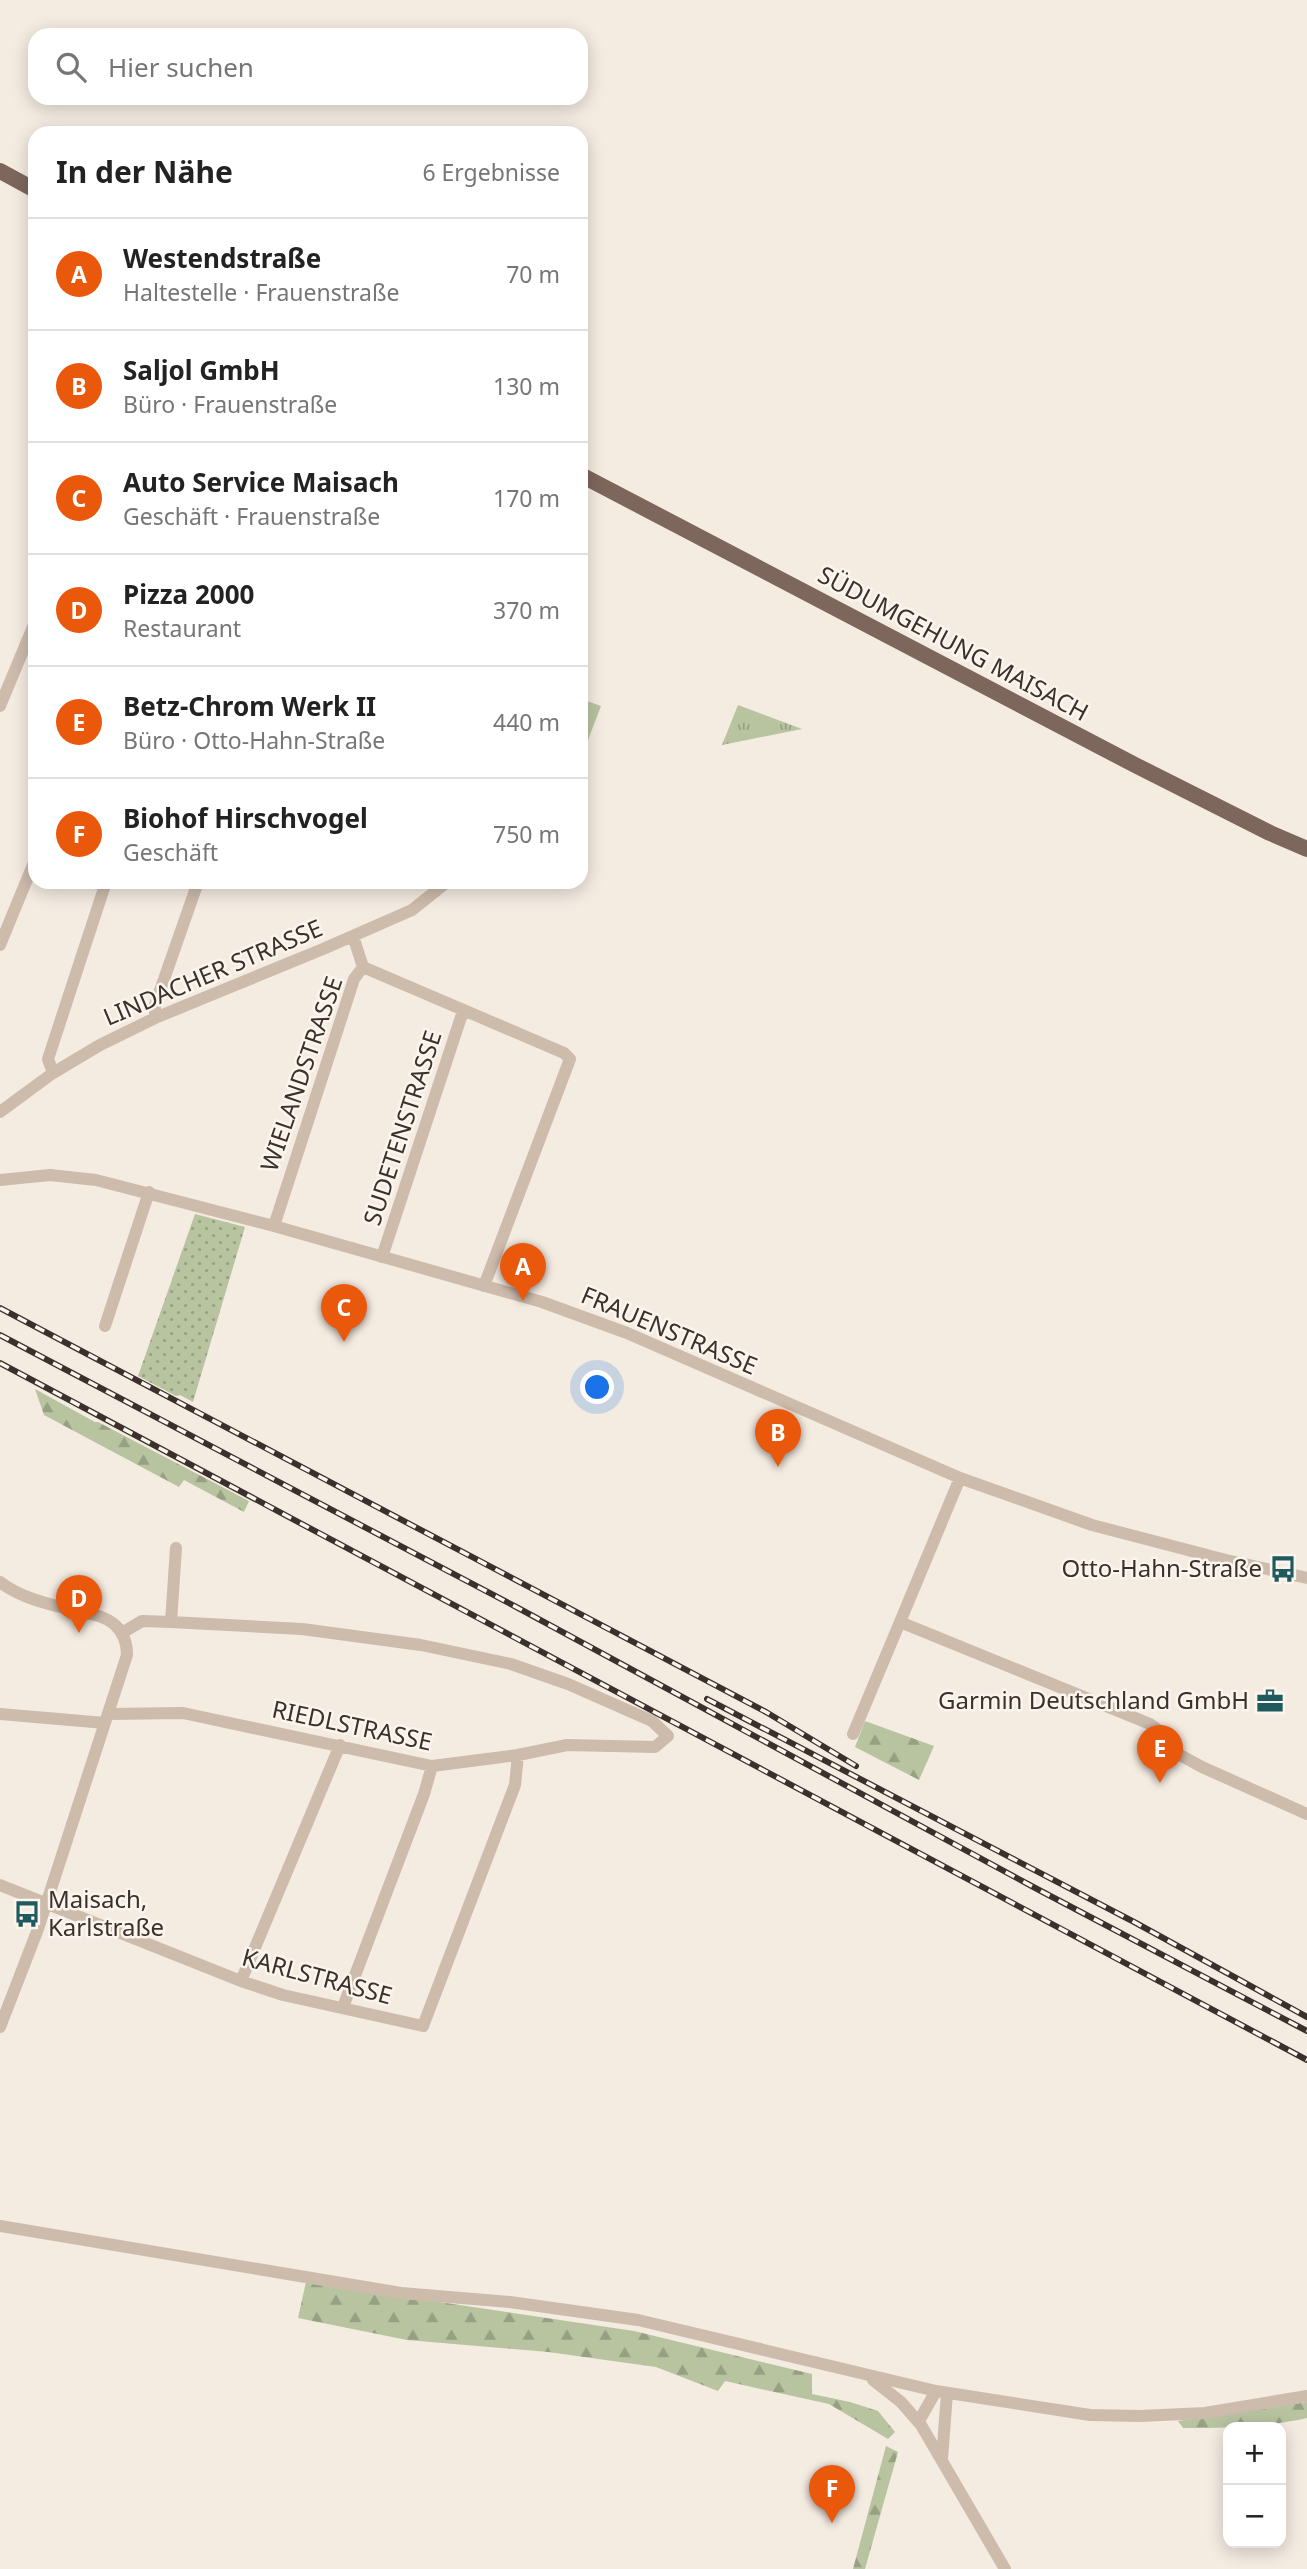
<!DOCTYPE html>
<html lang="de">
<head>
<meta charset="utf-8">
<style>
	:root { --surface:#fff; --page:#f2f2f2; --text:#222; --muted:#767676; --line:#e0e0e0; --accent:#ea580c }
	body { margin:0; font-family:"Noto Sans",sans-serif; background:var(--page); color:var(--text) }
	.controls { position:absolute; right:21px; bottom:21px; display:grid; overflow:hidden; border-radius:14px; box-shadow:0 4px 18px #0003 }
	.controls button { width:63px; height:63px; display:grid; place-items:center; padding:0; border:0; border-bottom:2px solid var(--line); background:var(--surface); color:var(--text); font:35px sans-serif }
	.you { position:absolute; left:598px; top:1388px; width:24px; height:24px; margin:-18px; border:5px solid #fff; border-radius:50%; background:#1a73e8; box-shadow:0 0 0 10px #1a73e833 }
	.badge { display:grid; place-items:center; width:46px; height:46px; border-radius:50%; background:var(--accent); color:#fff; font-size:23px; font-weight:700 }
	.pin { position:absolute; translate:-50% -58px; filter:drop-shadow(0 2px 4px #0008) }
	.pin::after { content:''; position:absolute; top:37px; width:24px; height:21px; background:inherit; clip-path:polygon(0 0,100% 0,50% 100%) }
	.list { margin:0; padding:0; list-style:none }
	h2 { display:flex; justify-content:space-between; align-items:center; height:91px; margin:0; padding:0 28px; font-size:30px }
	h2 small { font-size:23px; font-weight:400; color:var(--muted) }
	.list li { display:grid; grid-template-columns:46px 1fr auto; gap:21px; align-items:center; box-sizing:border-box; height:112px; padding:0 28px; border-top:2px solid var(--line) }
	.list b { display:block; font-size:26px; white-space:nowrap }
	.list p { margin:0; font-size:23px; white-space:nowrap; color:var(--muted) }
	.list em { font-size:23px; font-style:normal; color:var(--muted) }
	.icon { flex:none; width:38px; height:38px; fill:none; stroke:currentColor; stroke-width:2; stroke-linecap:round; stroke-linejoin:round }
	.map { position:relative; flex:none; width:1307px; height:2569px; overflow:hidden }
	.search { position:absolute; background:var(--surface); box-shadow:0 4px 18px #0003; left:28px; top:28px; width:560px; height:77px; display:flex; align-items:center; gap:18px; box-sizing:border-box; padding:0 24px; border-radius:21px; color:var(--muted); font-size:26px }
	.panel { position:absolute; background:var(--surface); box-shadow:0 4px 18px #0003; left:28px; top:126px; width:560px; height:763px; border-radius:21px }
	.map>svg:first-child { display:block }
	.grass { fill:url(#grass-dots) }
	.forest { fill:url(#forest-firs) }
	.park { fill:url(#park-tufts) }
	.pitch { fill:#b8c4a0 }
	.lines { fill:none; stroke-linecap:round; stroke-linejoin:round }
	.minor { stroke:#cdbbac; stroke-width:12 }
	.major { stroke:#7d675c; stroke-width:16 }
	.rail-casing { stroke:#3b302b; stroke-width:6 }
	.rail { stroke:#fbf5ee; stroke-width:3.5; stroke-dasharray:10; stroke-linecap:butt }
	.labels { text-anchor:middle; stroke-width:5; stroke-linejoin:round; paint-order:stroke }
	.street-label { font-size:24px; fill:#3b302b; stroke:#fbf5ee }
	.poi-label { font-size:24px; fill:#3b302b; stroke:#fbf5ee; text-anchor:end }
</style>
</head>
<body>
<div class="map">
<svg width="1307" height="2569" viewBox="0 0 1307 2569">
	<defs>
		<pattern id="grass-dots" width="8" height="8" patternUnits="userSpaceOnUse" patternTransform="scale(1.75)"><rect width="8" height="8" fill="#b8c4a0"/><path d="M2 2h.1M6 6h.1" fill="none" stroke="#97a083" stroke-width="1.8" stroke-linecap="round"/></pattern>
		<pattern id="forest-firs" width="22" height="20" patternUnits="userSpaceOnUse" patternTransform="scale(1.75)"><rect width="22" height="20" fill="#b8c4a0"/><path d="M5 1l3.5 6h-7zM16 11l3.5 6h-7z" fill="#97a083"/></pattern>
		<pattern id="park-tufts" width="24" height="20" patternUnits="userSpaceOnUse" patternTransform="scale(1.75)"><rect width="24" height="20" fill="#b8c4a0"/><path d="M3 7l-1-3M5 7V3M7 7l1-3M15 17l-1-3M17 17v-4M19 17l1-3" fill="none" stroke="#97a083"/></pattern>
	</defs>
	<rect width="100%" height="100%" fill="#f4ebe1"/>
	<path class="grass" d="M195 1214 245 1227 193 1402 180 1395 176 1396 138 1376Z"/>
	<path class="forest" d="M35 1389 95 1422H98L249 1501 244 1512 184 1480 179 1487 44 1415Z
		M865 1721 934 1746 919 1780 855 1747Z
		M306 2282 634 2331 812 2374V2394L850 2402 878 2411 895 2432 888 2439 829 2404 725 2381 718 2391 656 2367 548 2352 407 2340 298 2318Z
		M1307 2402V2418C1266 2427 1225 2428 1183 2428L1178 2421Z
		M886 2446 898 2452 865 2569H853Z"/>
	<path class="park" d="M738 705 802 729 722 745Z"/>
	<path class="pitch" d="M581 699 601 706 581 758Z"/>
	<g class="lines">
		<path class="minor" d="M0 706 35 622
			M0 945 35 860
			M363 967 564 1053 570 1059 484 1286
			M155 1018V1005L198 882
			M53 1073 48 1059 106 882
			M0 1112 53 1073 100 1045 155 1018 323 949 412 910 447 882
			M0 1180 50 1175 96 1180 274 1226 542 1302 627 1333 960 1478 1092 1525 1226 1560 1307 1578
			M274 1226 354 979 363 967 353 936
			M382 1257 463 1011
			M105 1326 149 1192
			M960 1478 900 1622 1150 1724 1165 1735 1180 1755 1202 1767 1307 1814
			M0 1582C21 1598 48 1604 73 1610 87 1613 104 1615 115 1625 124 1633 127 1643 127 1655L38 1929 0 2027
			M171 1622 176 1548
			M0 1714 105 1723
			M108 1714 183 1713 432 1766 518 1755 567 1745 655 1747 668 1736 652 1721 568 1684 511 1664 421 1645 302 1629 171 1622 142 1621 122 1633
			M853 1734 900 1622
			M0 1885 241 1981 283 1995 423 2026 515 1785 518 1755
			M241 1981 340 1745
			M343 2007 424 1794 432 1766
			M0 2226 401 2293 510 2302 638 2320 936 2391 1090 2415 1140 2416 1205 2413 1307 2396
			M873 2380 901 2402 921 2425 1005 2569
			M919 2421 936 2391
			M942 2459 947 2393"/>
		<path class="major" d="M0 171 35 190
			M581 475 1137 766 1270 833 1307 849"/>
		<defs>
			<path id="rail" d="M0 1308 766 1712 856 1766
				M0 1335 520 1609 1039 1890 1307 2031
				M0 1363 1307 2060
				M707 1699 1136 1923 1307 2017"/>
		</defs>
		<use href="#rail" class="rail-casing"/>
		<use href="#rail" class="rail"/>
	</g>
	<defs>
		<symbol id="bus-bare" viewBox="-9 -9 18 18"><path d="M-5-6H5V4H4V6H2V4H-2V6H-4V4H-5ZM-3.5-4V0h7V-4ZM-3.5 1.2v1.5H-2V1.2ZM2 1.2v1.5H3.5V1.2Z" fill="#1f5a5e" stroke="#fbf5ee" stroke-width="2.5" paint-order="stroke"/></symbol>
		<symbol id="office-bare" viewBox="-9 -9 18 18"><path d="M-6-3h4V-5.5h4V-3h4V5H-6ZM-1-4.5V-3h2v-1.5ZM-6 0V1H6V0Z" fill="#1f5a5e" stroke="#fbf5ee" stroke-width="2.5" paint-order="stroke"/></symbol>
	</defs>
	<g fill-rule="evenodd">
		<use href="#bus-bare" x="1264" y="1550" width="38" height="38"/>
		<use href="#office-bare" x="1251" y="1682" width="38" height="38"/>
		<use href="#bus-bare" x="8" y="1895" width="38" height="38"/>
	</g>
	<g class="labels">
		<g class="street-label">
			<text transform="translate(953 644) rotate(28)" y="8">SÜDUMGEHUNG MAISACH</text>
			<text transform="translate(213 973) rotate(-23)" y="8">LINDACHER STRASSE</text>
			<text transform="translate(302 1074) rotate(-71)" y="8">WIELANDSTRASSE</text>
			<text transform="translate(403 1128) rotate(-72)" y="8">SUDETENSTRASSE</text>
			<text transform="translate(669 1331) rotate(23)" y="8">FRAUENSTRASSE</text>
			<text transform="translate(352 1726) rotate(12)" y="8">RIEDLSTRASSE</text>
			<text transform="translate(317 1977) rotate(15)" y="8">KARLSTRASSE</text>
		</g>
		<g class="poi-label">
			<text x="1262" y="1577">Otto-Hahn-Straße</text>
			<text x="1249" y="1709">Garmin Deutschland GmbH</text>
			<text x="48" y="1908" text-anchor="start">Maisach,<tspan x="48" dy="28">Karlstraße</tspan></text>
		</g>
	</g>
</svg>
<div class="controls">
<button>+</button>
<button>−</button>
</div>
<div class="you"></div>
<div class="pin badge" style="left:523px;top:1301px">A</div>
<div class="pin badge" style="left:778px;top:1467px">B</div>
<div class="pin badge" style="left:344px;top:1342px">C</div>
<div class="pin badge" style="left:79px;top:1633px">D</div>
<div class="pin badge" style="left:1160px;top:1783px">E</div>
<div class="pin badge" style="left:832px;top:2523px">F</div>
<div class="search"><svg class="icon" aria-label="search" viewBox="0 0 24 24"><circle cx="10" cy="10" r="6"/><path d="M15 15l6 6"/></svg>Hier suchen</div>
<section class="panel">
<h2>In der Nähe<small>6 Ergebnisse</small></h2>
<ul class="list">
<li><span class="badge">A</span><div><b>Westendstraße</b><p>Haltestelle · Frauenstraße</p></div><em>70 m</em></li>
<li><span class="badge">B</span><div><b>Saljol GmbH</b><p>Büro · Frauenstraße</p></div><em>130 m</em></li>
<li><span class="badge">C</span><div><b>Auto Service Maisach</b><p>Geschäft · Frauenstraße</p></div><em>170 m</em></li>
<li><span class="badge">D</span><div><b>Pizza 2000</b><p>Restaurant</p></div><em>370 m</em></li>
<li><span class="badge">E</span><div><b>Betz-Chrom Werk II</b><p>Büro · Otto-Hahn-Straße</p></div><em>440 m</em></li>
<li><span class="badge">F</span><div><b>Biohof Hirschvogel</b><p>Geschäft</p></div><em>750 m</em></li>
</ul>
</section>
</div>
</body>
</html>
